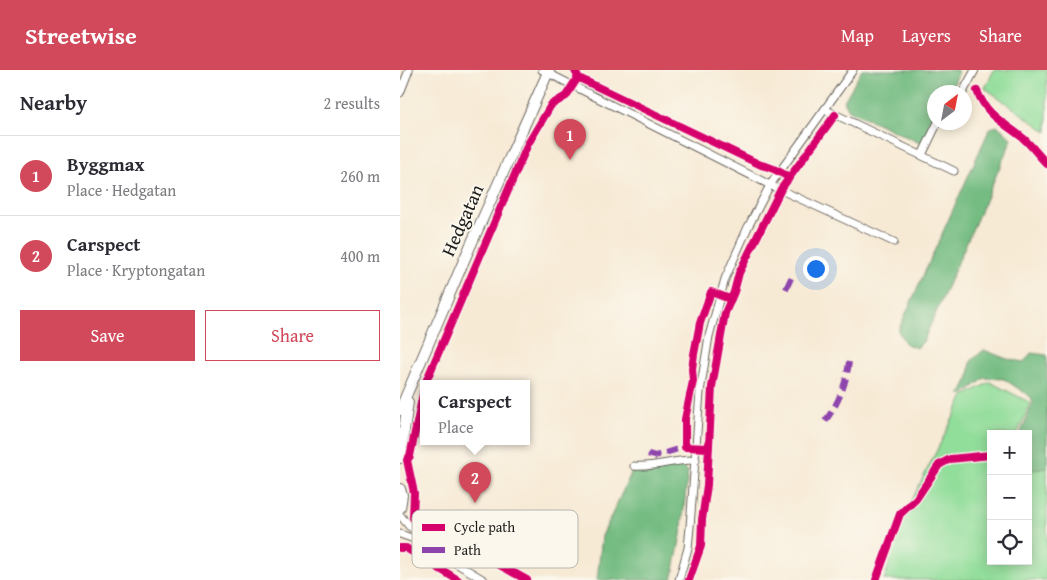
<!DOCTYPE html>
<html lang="en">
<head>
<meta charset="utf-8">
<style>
	:root { --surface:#fff; --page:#f7f7f7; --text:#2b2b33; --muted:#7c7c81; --line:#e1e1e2; --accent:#d1495b }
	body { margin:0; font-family:"Gentium Book Plus",serif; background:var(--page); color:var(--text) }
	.controls { position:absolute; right:15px; bottom:15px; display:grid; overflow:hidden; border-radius:0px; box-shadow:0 2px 12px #0003 }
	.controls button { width:45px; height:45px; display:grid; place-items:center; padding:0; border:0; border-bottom:1px solid var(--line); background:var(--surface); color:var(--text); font:25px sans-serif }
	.compass { position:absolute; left:527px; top:15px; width:45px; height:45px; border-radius:50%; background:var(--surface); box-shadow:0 2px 12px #0003; rotate:32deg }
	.you { position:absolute; left:415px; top:198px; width:18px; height:18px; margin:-12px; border:4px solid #fff; border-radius:50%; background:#1a73e8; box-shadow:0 0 0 8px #1a73e833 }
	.badge { display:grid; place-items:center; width:32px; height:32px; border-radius:50%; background:var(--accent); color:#fff; font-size:16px; font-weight:700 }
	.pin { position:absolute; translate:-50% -41px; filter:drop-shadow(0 1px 2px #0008) }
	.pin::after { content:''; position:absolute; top:26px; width:18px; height:15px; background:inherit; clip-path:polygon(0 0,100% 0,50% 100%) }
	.popup { position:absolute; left:20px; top:310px; width:110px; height:65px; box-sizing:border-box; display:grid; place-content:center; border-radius:0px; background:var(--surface); filter:drop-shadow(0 1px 4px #0005); font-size:16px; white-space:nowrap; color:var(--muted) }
	.popup b { font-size:19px; color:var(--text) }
	.popup::after { content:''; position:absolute; left:50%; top:100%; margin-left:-10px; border:10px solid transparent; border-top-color:var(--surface) }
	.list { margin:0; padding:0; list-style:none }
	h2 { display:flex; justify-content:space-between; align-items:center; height:65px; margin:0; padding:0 20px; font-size:21px }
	h2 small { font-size:16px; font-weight:400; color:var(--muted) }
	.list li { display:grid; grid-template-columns:32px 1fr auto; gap:15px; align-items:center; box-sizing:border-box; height:80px; padding:0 20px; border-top:1px solid var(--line) }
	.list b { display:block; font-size:19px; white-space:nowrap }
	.list p { margin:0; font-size:16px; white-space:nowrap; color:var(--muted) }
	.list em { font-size:16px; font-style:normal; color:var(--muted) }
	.actions { display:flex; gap:10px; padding:15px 20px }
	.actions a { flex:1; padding:11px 0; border:1px solid var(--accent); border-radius:0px; text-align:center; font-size:18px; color:var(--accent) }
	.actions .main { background:var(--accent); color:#fff }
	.icon { flex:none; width:28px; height:28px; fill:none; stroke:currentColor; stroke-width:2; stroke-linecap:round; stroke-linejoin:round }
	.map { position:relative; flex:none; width:647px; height:510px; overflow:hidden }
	header { display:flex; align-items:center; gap:30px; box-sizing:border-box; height:70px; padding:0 25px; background:var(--accent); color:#fff }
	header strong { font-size:24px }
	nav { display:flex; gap:28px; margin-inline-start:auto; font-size:18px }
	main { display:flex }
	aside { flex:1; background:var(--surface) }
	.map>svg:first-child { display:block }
	.green { fill:#91dd9a; stroke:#567c5b }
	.forest { fill:#74bc82; stroke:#486c4f }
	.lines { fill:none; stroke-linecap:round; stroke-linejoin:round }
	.street-casing { stroke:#69645d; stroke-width:9 }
	.secondary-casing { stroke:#69645d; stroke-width:12 }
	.street { stroke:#fff; stroke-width:7 }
	.secondary { stroke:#fff; stroke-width:10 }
	.quiet { stroke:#8e44ad; stroke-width:6; stroke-dasharray:12 6; stroke-linecap:butt }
	.cycleway-casing { stroke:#fbf7ec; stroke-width:11 }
	.cycleway { stroke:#d6006c; stroke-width:8 }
	.labels { text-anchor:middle; stroke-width:4; stroke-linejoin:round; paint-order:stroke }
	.street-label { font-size:19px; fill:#1c1c1c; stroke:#fbf7ec }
	.key { fill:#fbf7ec; stroke:#b8b5ae; stroke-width:1 }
	.key-label { font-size:14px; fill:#1c1c1c }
</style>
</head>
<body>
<header>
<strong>Streetwise</strong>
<nav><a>Map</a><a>Layers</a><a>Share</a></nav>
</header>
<main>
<aside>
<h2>Nearby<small>2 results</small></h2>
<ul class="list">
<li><span class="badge">1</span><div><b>Byggmax</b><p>Place · Hedgatan</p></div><em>260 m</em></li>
<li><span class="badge">2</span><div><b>Carspect</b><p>Place · Kryptongatan</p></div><em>400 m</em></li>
</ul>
<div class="actions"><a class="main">Save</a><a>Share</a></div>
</aside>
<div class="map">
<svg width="647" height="510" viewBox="0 0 647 510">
	<rect width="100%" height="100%" fill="#fbf7ec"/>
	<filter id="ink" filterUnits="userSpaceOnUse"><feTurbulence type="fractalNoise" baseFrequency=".02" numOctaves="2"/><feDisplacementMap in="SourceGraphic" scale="10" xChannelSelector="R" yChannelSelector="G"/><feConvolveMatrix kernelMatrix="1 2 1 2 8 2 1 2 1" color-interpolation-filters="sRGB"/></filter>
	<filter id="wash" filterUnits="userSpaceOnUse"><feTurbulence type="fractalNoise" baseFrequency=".0096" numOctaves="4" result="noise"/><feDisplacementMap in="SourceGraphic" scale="20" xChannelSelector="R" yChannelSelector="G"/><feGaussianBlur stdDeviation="1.12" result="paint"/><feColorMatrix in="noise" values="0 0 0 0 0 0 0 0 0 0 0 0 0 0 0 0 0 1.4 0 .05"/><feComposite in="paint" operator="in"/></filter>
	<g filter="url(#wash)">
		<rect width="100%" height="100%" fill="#f7ead5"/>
		<path class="green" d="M594 0H647V62L585 18Z
			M590 312 631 333 617 364H591V491H628V364L647 323V510H484L503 448 564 326Z"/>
		<path class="forest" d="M462 0H557L558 4 550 22H534V51L522 74 449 40 444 31Z
			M598 56 612 69 523 272 517 278 506 274 498 261 590 58Z
			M584 280 607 289 624 292 631 283 647 285V398L634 400 628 396V364H620L633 333 631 327 604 309 585 308 564 324H560L569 307 571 291Z
			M278 395 288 401 281 465 272 510H197L202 466 233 399 247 401Z"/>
	</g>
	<g filter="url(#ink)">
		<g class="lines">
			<defs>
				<path id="street" d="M142 0 370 115 494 172
					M563 22 575 0
					M0 23 9 0
					M426 40 554 101
					M522 85 538 52
					M234 396C255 398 275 389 296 390
					M0 445 9 456 36 473 48 485
					M0 464 17 470 84 510
					M279 510 288 478 290 457 300 322 309 266 325 209 348 157 370 115 453 0"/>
				<path id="secondary" d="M0 340 65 188 149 0
					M0 388 8 332
					M0 419 2 425 0 438"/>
			</defs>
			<use href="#street" class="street-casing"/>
			<use href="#secondary" class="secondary-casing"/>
			<use href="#street" class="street"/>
			<use href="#secondary" class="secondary"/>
			<path class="quiet" d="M386 219 392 206
				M425 351C439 333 446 314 449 292
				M248 384 255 386 285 377"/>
			<defs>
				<path id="cycleway" d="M175 1 179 8 361 95C372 97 379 101 388 107
					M577 21C588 47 602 51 623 68 632 76 639 86 647 94
					M25 314 128 74 151 35 166 26 178 7
					M24 319 10 386 7 390 14 423 13 448 17 452 46 466 127 510
					M309 378 285 377V349L293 311 292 299 294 284 300 253 311 222 330 229
					M0 478H6L58 510
					M289 510 301 476 302 450 307 415 312 317 325 243 334 222 339 203 381 119 435 45
					M476 510 500 444 516 429 539 395 550 389 591 385"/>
			</defs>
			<use href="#cycleway" class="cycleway-casing"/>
			<use href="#cycleway" class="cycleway"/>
		</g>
	</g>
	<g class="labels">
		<g class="street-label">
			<text transform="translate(62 150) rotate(-66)" y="7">Hedgatan</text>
		</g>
	</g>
	<rect x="12" y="440" width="166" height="58" rx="8" class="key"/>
	<rect x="22" y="454" width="23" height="7" fill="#d6006c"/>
	<rect x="22" y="477" width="23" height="6" fill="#8e44ad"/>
	<g class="key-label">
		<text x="54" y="462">Cycle path</text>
		<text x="54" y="485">Path</text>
	</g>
</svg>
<div class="controls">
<button>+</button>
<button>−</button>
<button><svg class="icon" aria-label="locate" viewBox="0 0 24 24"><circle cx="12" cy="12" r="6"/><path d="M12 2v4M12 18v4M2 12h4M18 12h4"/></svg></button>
</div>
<svg class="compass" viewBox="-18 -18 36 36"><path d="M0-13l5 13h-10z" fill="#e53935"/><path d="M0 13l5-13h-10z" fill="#7c7c81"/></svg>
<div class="you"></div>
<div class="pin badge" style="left:170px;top:90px">1</div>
<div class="pin badge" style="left:75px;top:433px">2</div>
<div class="popup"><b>Carspect</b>Place</div>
</div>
</main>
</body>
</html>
